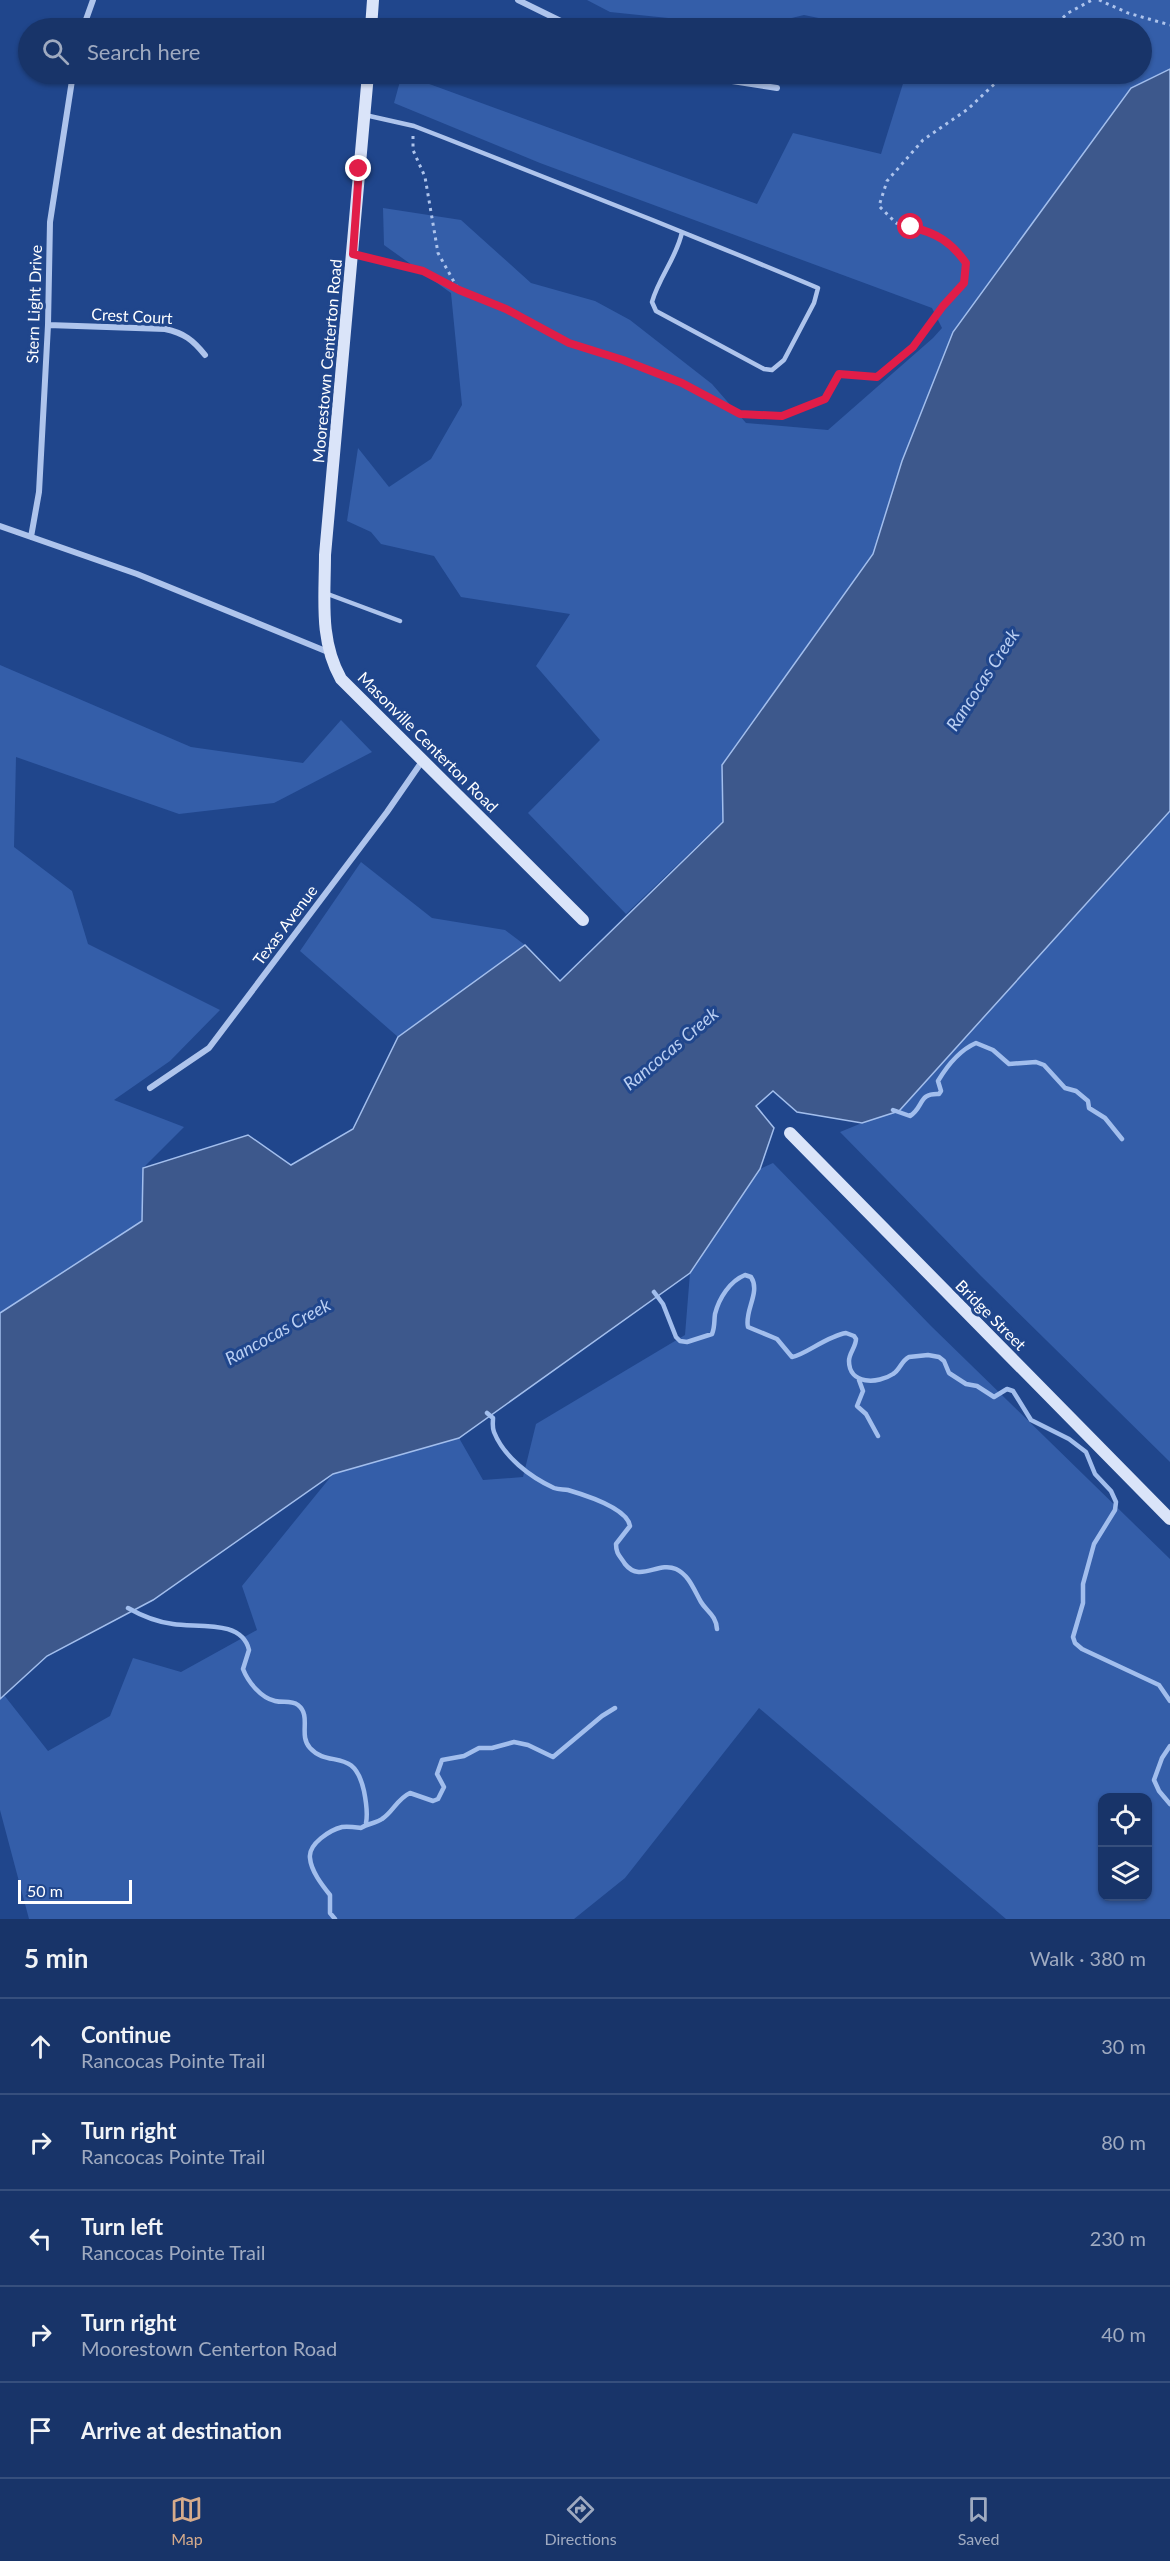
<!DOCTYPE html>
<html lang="en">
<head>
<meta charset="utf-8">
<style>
	:root { --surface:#183469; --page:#253f71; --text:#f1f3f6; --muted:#9faac0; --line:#364f7d; --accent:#d6ab8b }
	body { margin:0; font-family:Lato,sans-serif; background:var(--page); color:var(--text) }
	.controls { position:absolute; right:18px; bottom:18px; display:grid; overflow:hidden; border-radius:12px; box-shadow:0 2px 4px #0004 }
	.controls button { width:54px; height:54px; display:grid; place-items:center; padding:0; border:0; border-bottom:2px solid var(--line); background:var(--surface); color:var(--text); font:30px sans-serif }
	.scale { position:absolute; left:18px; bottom:15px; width:114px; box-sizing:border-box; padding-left:6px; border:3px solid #fff; border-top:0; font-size:16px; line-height:21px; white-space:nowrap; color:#fff; -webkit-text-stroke:4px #20468c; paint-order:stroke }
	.stop { position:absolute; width:18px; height:18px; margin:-14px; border:4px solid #e11d48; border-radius:50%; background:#fff }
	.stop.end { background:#e11d48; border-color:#fff; box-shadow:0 2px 6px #0008 }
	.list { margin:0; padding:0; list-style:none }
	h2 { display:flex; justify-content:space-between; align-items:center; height:78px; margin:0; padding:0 24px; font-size:26px }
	h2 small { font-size:20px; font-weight:400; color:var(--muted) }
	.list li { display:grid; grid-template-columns:39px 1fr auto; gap:18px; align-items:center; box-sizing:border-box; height:96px; padding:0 24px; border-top:2px solid var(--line) }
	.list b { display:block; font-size:22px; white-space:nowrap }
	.list p { margin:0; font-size:20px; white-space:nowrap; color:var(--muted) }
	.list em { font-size:20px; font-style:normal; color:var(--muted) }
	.icon { flex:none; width:33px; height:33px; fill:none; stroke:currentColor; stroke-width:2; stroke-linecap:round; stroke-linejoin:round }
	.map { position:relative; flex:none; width:1170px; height:1919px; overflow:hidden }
	.search { position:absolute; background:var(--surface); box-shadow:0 2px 4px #0004; left:18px; right:18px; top:18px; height:66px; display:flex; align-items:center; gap:15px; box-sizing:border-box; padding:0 21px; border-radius:33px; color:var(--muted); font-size:22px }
	.sheet { height:558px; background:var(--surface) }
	nav { display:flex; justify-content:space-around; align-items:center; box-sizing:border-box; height:84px; border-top:2px solid var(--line); background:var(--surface); font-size:16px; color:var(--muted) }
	nav a { display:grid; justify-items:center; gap:3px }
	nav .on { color:var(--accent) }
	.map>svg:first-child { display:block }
	.green { fill:#345ea9; fill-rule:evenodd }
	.water { fill:#3d588c; stroke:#a2beed; stroke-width:1.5 }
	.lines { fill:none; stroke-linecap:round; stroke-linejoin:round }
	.stream { stroke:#a2beed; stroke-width:4.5 }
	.path { stroke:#aec4ec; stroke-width:3; stroke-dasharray:3 4.5; stroke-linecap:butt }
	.lane { stroke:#aec4ec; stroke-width:4.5 }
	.street { stroke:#aec4ec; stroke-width:6 }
	.secondary { stroke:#dae4f9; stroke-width:12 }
	.route { stroke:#e11d48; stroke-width:8 }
	.labels { text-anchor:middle; stroke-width:6; stroke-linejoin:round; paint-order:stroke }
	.street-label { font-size:16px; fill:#fff; stroke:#20468c }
	.water-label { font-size:18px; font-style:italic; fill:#bacff3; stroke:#20468c }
</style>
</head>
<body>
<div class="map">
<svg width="1170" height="1919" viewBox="0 0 1170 1919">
	<rect width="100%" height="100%" fill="#20468c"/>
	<path class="green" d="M587 0H1170V69L1131 88 902 461 873 554 722 764 723 821 626 914 528 813 600 740 536 666 570 614 461 597 434 556 381 544 371 532 347 521 358 448 389 487 431 459 462 405 451 293 384 245 383 208 461 220 531 283 595 301 630 320 712 384 746 423 828 430 933 338 942 328 932 308 540 163 394 103 402 74 757 204 793 133 881 154 906 74H1142V28H867L804 15 755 27 610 12Z
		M0 665 191 747 303 763 341 720 372 752 274 803 179 814 16 757 14 847 72 891 88 944 220 1010 170 1061 114 1100 184 1127 143 1168 142 1221 0 1313Z
		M1170 811V1462L981 1276 840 1132 862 1123 899 1111Z
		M361 862 432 918 505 930 525 945 398 1037 300 951Z
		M773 1163 931 1326 1170 1559V1919H1006L759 1708 625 1878 574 1919H29L0 1810V1699L4 1695 48 1751 110 1716 133 1658 181 1672 257 1630 242 1586 333 1474 459 1438 483 1480 523 1477 536 1424 685 1335 690 1273 760 1169ZM1102 1798H1148V1896H1102Z"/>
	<path class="water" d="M1170 69V811L899 1111 862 1123 797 1112 773 1091 756 1106 774 1128 760 1169 690 1273 459 1438 333 1474 153 1600 47 1656 0 1699V1313L142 1221 143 1168 248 1135 291 1165 353 1129 398 1037 525 945 560 981 723 822 722 765 873 554 902 461 953 332 1131 88Z"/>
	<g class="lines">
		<path class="stream" d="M893 1110 910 1116C924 1107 918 1093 939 1094L941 1091 938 1081C947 1066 960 1050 976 1043L993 1050 1009 1064 1036 1062 1044 1065 1065 1088 1076 1091 1088 1101 1089 1108 1105 1118 1122 1139
			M654 1292 663 1304 676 1337 680 1341 687 1342 712 1334C715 1327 714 1321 715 1314 719 1298 730 1281 745 1275L751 1277C761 1292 744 1311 748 1327L777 1339 792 1357C805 1355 827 1336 846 1333L854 1336 856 1339C856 1347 849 1353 849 1361 849 1385 878 1384 893 1374 900 1370 901 1361 909 1357L928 1355 939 1357 944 1361 949 1373 966 1384 977 1386 994 1397 1007 1389 1013 1391 1031 1420 1069 1439 1086 1452 1095 1474 1111 1491 1116 1502 1115 1510 1094 1544 1083 1584V1603L1073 1637 1075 1643 1082 1649 1159 1685 1170 1701
			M859 1380 863 1391 857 1406 866 1414 878 1436
			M487 1413 493 1418C493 1423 492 1427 494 1432 504 1457 530 1477 554 1488 559 1490 564 1489 568 1490 585 1495 627 1508 630 1526L616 1544C616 1554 620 1556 625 1564 640 1583 658 1561 676 1569 689 1575 694 1590 701 1602 707 1612 716 1615 717 1629
			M128 1608C142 1616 157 1622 173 1624 196 1628 242 1619 249 1650L243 1669C248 1682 261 1698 275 1701 283 1703 291 1700 298 1705 312 1716 298 1735 310 1748 329 1769 354 1746 364 1791 366 1801 368 1813 366 1823
			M1170 1746 1162 1758 1154 1780 1159 1791 1170 1804
			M335 1919 330 1913V1895C322 1885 311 1871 310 1858 308 1844 330 1830 342 1827 348 1826 354 1827 361 1828 368 1823 375 1824 382 1819 393 1812 397 1799 410 1793L433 1801 438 1799 444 1787 437 1774 442 1760 464 1756 479 1748H492L514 1742 528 1745 553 1757 602 1716 615 1708"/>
		<path class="path" d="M1099 0 1128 13 1170 25
			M1052 28 1068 13 1092 0
			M413 136V150L425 177 438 253 458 289
			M364 256 423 271 459 290 506 309 569 343 623 360 682 383 740 414 782 416 825 399 839 374 877 377 913 347 943 306 965 283 966 263 953 245 926 231 896 223 879 206 887 181 923 140 968 109 1005 74"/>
		<path class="lane" d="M365 115 414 126 445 138 655 221C709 243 764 265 818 288L814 303 784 360 772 370 764 369 656 311 652 302C659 277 677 257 682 232
			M325 593 400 621"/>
		<path class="street" d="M518 0 575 28
			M83 28 93 0
			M687 74 777 88
			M48 325 165 329C184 333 193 340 205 355
			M0 526 137 574 328 652
			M31 537 39 492 48 325 50 222 73 74
			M150 1088 209 1048 387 812 423 760"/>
		<path class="secondary" d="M371 28 373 0
			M368 74 325 555C325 598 319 640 341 679L583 920
			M790 1133 1170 1519"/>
	</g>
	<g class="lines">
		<path class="route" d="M359 169 353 254 423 271 459 290 506 309 569 343 623 360 682 383 740 414 782 416 825 399 839 374 877 377 913 347 943 306 964 283 966 263C951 242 937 233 911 227"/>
	</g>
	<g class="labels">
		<g class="street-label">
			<text transform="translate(34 304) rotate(-88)" y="6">Stern Light Drive</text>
			<text transform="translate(132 316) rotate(3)" y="6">Crest Court</text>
			<text transform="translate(327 361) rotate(-85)" y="6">Moorestown Centerton Road</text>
			<text transform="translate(428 742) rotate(45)" y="6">Masonville Centerton Road</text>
			<text transform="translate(285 925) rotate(-53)" y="6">Texas Avenue</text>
			<text transform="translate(991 1315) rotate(45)" y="6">Bridge Street</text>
		</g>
		<g class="water-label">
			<text transform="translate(983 680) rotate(-57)" y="6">Rancocas Creek</text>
			<text transform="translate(671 1049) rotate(-40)" y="6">Rancocas Creek</text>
			<text transform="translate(278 1332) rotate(-29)" y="6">Rancocas Creek</text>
		</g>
	</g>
</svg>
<div class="controls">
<button><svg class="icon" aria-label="locate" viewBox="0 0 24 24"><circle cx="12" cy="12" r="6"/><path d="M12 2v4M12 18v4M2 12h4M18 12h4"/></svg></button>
<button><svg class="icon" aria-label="layers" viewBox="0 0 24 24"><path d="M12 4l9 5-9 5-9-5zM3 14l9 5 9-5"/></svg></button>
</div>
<div class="scale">50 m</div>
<div class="stop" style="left:911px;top:227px"></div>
<div class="stop end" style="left:359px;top:169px"></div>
<div class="search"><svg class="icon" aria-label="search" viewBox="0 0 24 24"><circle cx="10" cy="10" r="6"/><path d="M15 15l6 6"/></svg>Search here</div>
</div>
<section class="sheet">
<h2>5 min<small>Walk · 380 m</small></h2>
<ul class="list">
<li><svg class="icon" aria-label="ahead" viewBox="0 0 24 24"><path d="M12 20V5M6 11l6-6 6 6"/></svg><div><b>Continue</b><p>Rancocas Pointe Trail</p></div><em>30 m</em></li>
<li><svg class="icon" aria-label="right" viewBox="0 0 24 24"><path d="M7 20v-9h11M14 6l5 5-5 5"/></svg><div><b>Turn right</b><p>Rancocas Pointe Trail</p></div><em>80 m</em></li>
<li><svg class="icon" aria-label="left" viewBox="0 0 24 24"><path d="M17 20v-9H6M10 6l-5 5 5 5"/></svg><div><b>Turn left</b><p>Rancocas Pointe Trail</p></div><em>230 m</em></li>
<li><svg class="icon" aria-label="right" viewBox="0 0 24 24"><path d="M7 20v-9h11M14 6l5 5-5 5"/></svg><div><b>Turn right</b><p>Moorestown Centerton Road</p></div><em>40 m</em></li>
<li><svg class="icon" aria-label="arrive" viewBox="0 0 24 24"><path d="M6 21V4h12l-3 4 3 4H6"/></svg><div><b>Arrive at destination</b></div></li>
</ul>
</section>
<nav>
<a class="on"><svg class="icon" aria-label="map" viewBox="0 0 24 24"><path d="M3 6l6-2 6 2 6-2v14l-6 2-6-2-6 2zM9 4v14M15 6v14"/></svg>Map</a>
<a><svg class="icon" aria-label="directions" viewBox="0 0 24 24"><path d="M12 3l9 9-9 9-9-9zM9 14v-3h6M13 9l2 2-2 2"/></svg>Directions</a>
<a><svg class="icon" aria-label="saved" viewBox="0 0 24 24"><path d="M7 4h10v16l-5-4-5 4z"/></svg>Saved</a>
</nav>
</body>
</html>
